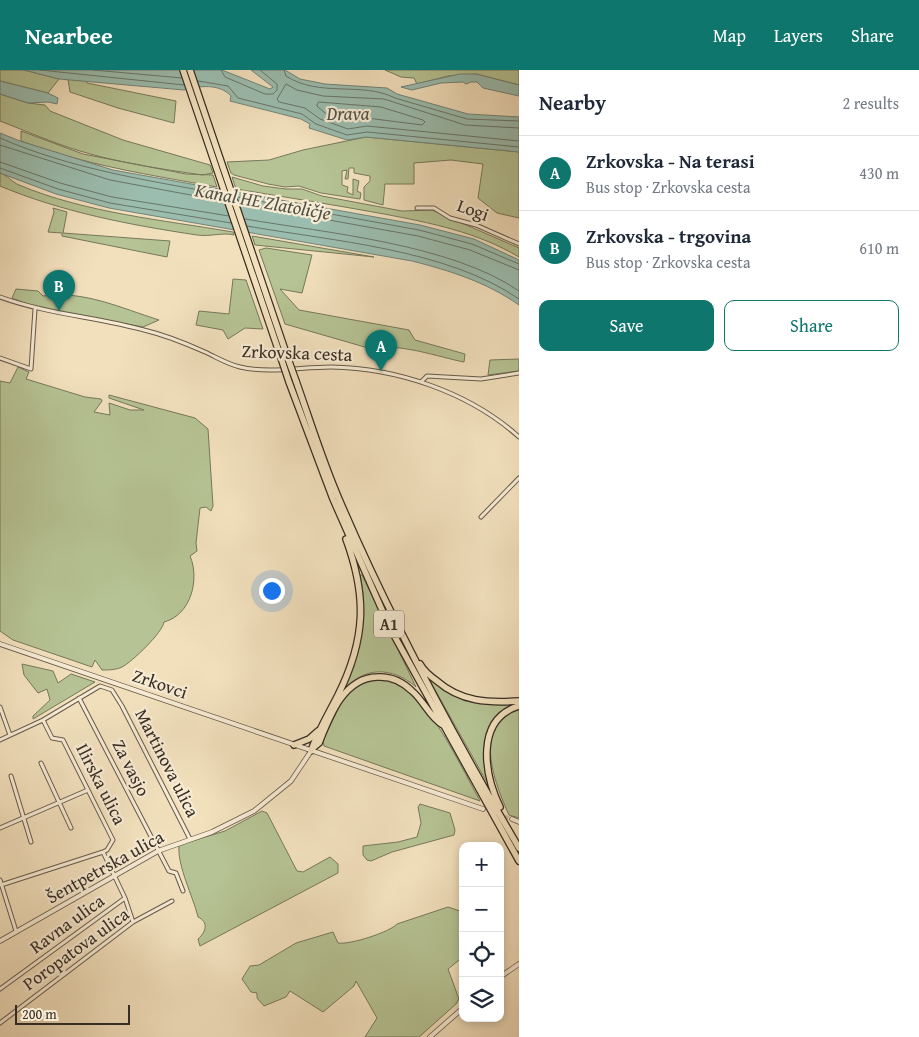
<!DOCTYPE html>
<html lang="en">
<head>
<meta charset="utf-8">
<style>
	:root { --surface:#fff; --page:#f2f2f3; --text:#1f2937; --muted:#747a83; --line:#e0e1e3; --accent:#0f766e }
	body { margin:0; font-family:"Gentium Book Plus",serif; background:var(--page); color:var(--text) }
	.controls { position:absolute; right:15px; bottom:15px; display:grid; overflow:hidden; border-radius:10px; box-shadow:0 2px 8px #0003 }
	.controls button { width:45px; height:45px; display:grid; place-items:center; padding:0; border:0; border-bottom:1px solid var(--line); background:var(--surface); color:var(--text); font:25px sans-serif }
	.scale { position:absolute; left:15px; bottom:12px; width:115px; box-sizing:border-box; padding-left:5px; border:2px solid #372d23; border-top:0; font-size:14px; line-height:18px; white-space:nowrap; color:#372d23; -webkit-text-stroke:4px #f7ebd4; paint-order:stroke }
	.you { position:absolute; left:271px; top:520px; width:18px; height:18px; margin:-12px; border:4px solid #fff; border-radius:50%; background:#1a73e8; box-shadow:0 0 0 8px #1a73e833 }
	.badge { display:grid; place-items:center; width:32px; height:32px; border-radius:50%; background:var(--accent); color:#fff; font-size:16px; font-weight:700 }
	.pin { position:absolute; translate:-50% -41px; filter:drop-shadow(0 1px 2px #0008) }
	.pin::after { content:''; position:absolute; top:26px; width:18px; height:15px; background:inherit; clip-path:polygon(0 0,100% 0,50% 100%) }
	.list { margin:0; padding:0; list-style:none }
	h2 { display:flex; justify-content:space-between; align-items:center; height:65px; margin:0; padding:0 20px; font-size:21px }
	h2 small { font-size:16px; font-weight:400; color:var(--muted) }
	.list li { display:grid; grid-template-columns:32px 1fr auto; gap:15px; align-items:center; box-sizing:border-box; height:75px; padding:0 20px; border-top:1px solid var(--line) }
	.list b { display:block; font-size:19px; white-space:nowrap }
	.list p { margin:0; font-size:16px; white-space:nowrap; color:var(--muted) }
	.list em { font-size:16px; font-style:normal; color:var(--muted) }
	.actions { display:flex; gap:10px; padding:15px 20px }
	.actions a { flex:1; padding:11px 0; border:1px solid var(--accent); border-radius:10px; text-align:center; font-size:18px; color:var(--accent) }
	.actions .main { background:var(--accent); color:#fff }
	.icon { flex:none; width:28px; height:28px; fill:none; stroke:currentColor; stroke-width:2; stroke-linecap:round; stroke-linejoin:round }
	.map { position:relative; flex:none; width:519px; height:967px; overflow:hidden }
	header { display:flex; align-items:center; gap:30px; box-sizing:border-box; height:70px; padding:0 25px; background:var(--accent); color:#fff }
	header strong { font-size:24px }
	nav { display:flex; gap:28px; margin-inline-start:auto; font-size:18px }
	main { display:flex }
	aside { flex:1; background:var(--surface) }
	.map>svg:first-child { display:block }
	.green { fill:#b6c394; stroke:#76785c }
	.water { fill:#9bbdaf; stroke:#738377 }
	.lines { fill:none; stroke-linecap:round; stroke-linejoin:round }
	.shore { stroke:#697569; stroke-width:1 }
	.tertiary-tunnel { stroke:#cdbc9e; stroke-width:4; stroke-dasharray:4 2; stroke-linecap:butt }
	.minor-casing { stroke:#665a4a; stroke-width:5 }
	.tertiary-casing { stroke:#665a4a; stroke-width:5.5 }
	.motorway-casing { stroke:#372d23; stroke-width:8 }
	.minor { stroke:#f7ebd4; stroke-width:3 }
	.tertiary { stroke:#f7ebd4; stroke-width:4 }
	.motorway { stroke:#f2e0bd; stroke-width:5.5 }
	.motorway-bridge-casing { stroke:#372d23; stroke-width:8; stroke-linecap:butt }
	.motorway-bridge { stroke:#f2e0bd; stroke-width:5.5 }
	.labels { text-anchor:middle; stroke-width:4.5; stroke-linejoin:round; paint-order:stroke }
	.shield { fill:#f7ebd4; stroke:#716658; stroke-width:1 }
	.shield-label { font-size:16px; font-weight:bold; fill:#372d23 }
	.street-label { font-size:18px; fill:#372d23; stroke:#f7ebd4 }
	.water-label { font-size:19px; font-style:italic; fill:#505146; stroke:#f7ebd4 }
</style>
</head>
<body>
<header>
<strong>Nearbee</strong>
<nav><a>Map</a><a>Layers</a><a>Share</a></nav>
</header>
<main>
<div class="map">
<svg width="519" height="967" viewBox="0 0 519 967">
	<rect width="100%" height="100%" fill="#f2e0bd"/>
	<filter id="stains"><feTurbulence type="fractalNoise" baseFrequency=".004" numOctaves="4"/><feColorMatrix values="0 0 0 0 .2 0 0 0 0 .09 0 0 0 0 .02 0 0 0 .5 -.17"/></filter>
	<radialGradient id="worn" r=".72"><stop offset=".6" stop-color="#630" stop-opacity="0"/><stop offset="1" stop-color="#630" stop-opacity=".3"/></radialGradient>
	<path class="green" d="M0 0H24L59 9 48 23 0 11Z
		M385 0H519V15L476 4 448 6 417 14 414 8 401 7Z
		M68 9 86 11 87 13 176 31 174 53 118 38 70 22Z
		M0 24 28 33 45 35 50 41 123 70 210 95 213 103 202 105C162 99 119 93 80 81 53 73 26 61 0 51Z
		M21 61 83 84 186 104 213 105 217 117C150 105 85 95 21 71Z
		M366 67 519 82V148L497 143 478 128 483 94 451 90 414 93V114H385L383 135 364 130V117L370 111V106L354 103V98H349L348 109H345L347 100 342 101V115L348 117 347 122 353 125V109L359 111 357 121 361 123 360 129 321 123 299 116 285 117 268 114 234 105 231 103 227 92 269 90 303 80Z
		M0 103C7 105 12 112 19 115 86 143 163 150 233 162L234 165C223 162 210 167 197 165 130 155 62 142 0 116Z
		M232 107 263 116 286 119H302L322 126 402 141 432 140 519 178V187C477 162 431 153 384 144 335 135 285 127 236 119Z
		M53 138 67 142 63 163 170 171 167 187 62 166V163L48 162 54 142Z
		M252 166 374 187 255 175Z
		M266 178 312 185 302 223 280 219 299 240 409 260 415 270 465 284 464 292C442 288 394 271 375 280L285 254 259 180Z
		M233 209 246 210 263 259 245 258 228 269 223 260 196 255 199 241 229 244Z
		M16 219 38 221 43 226C83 220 121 238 159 250L143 257 35 237 12 228Z
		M519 289V301L488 305 490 290Z
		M18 297 29 302 26 309 85 327 101 329 102 331 94 342 110 345 109 333 130 340H144L109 328V325L195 348 208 359 213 436 211 441 206 437 200 438 196 473 197 481 190 486C200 509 191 545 164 552 163 562 132 592 122 597 116 600 108 600 102 600L95 590 92 597 13 570 0 561V311L10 313Z
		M360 505H362L416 617C392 596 362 596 343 622 360 580 369 550 360 505Z
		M22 594 53 601 58 613 71 604 95 612 33 649V646L50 630 47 619 38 623 24 605Z
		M378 608C389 610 399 612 407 618 435 642 462 698 480 731L324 676 323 670 343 629 357 613Z
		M429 609C456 628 480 637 513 634 477 655 483 679 489 716Z
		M519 639V748L509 745C495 714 471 654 519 639Z
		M420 734 450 743 455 760 454 765 392 782 371 791 367 790 363 785V776L398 772 417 767 421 753 418 737Z
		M262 741 267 743 297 801 303 802 330 787 338 794V803L200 876 198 869C206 862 209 852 198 847 193 826 177 796 179 775L225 761Z
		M448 837 463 842V887L448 899 459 929 456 934 419 967H365L377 948 356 911 354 916 323 942 290 921 286 927 264 936 257 928V923L251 922 242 909 250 896 259 895 296 873 333 862 338 873C350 875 390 862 397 854Z"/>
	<path class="water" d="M24 0H222L270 19 273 17 251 0H285L300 9 325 14 387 18 397 24 468 44 519 47V82L366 67 347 70 309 58 310 54 301 49 230 31 231 26C219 13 199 16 184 20L59 9Z
		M460 4H476L519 15V26L483 18 477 12H471L466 14 463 12 441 13 412 20 401 17Z
		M0 11 48 23 58 28 57 34 48 32 28 33 0 24Z
		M0 63 20 71 113 100 420 155 474 169 519 190V235C486 212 451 201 412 191L109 138 56 124 0 103Z"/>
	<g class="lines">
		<path class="shore" d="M40 0 184 15
			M93 0 182 8
			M221 0 225 7 265 24H273L277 20V14L260 0
			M284 0 286 6C320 28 361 11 395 28L467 49 519 51
			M198 11 228 16 238 28 302 44 316 54 347 65 367 62 519 77
			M319 32 381 37 423 50 425 52 422 55 367 48 348 51 325 43 317 36Z
			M519 58 465 55 384 29 323 26 297 20 286 14 277 29 279 32 305 38 320 49 348 59 367 56 519 71
			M0 68C71 99 146 110 221 124
			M0 75 110 110 223 131
			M0 92 60 113 112 127 229 146
			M0 98 58 119 110 133 231 153
			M237 127 419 160 472 174 519 194
			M240 134 418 166 470 180 519 200
			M245 149C327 163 451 174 519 221
			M247 156C332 171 447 179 519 229"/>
		<path class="tertiary-tunnel" d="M499 745 512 749"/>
		<defs>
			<path id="minor" d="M417 138H434L450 148 476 155 519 174
				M0 227C47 244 96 247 144 260 165 265 185 273 205 282 216 287 227 294 240 297 269 304 301 297 331 297 397 298 469 322 519 367
				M0 288 31 299 35 239
				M421 312 427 306 481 309 519 303
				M481 447 519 408
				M79 628 169 801 176 803 183 821
				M0 637 10 665
				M0 670 43 650 100 616 112 620 122 636 190 769
				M41 693 71 758
				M11 706 31 772
				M0 758 88 720
				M103 782 125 828 133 852
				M0 810 16 861
				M1 815 103 782 107 780 113 770 63 670 52 668 43 650
				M0 919 125 828
				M0 953 133 852 172 831"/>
			<path id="tertiary" d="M0 574 483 739
				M512 749 519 752
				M0 871 158 781 212 762 254 741 291 711 311 681
				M500 907 519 894
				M430 967 463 938"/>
			<path id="motorway" d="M183 0 280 285
				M190 0 286 283
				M296 311C310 350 322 390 339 429 390 549 453 665 519 778
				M289 312 333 429 390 558 519 791
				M420 594C424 601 430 606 437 611 461 632 488 633 519 631
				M294 675 309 669 318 661
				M313 678 319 673C330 645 344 608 377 607 391 606 403 612 412 621 424 631 430 648 443 655
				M311 681C318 661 329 643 338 625 366 569 367 526 346 469
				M500 737C484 704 475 649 519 636"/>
		</defs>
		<use href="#minor" class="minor-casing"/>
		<use href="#tertiary" class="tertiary-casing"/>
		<use href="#motorway" class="motorway-casing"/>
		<use href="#minor" class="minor"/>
		<use href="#tertiary" class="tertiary"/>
		<use href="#motorway" class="motorway"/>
		<defs>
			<path id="motorway-bridge" d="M286 283 296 311
				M280 285 289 312"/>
		</defs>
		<use href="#motorway-bridge" class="motorway-bridge-casing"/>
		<use href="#motorway-bridge" class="motorway-bridge"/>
	</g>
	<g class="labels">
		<rect class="shield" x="374" y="540.5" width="30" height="27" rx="4"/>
		<g class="shield-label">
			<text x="389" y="560">A1</text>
		</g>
		<g class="street-label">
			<text transform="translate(473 140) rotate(20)" y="6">Logi</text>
			<text transform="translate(297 283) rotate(2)" y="6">Zrkovska cesta</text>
			<text transform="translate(160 614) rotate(19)" y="6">Zrkovci</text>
			<text transform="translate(167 693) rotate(63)" y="6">Martinova ulica</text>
			<text transform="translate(131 698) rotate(63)" y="6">Za vasjo</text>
			<text transform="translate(101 714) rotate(63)" y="6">Ilirska ulica</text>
			<text transform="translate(105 797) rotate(-29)" y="6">Šentpetrska ulica</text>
			<text transform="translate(67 854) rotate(-36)" y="6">Ravna ulica</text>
			<text transform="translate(76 879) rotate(-36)" y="6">Poropatova ulica</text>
		</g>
		<g class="water-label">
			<text x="348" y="50">Drava</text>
			<text transform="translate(263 131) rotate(10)" y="7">Kanal HE Zlatoličje</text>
		</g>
	</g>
	<rect width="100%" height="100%" filter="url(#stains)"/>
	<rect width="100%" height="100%" fill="url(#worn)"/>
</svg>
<div class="controls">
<button>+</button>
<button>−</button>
<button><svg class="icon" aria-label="locate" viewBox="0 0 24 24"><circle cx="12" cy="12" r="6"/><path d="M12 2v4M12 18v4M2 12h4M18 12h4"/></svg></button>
<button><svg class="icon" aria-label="layers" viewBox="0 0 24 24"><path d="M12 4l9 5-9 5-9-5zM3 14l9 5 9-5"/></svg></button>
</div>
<div class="scale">200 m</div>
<div class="you"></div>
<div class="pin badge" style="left:381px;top:301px">A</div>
<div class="pin badge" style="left:59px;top:241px">B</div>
</div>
<aside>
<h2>Nearby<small>2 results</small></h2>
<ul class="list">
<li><span class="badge">A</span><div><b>Zrkovska - Na terasi</b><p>Bus stop · Zrkovska cesta</p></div><em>430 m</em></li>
<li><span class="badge">B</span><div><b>Zrkovska - trgovina</b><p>Bus stop · Zrkovska cesta</p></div><em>610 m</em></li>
</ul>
<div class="actions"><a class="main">Save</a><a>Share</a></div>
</aside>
</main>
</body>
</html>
